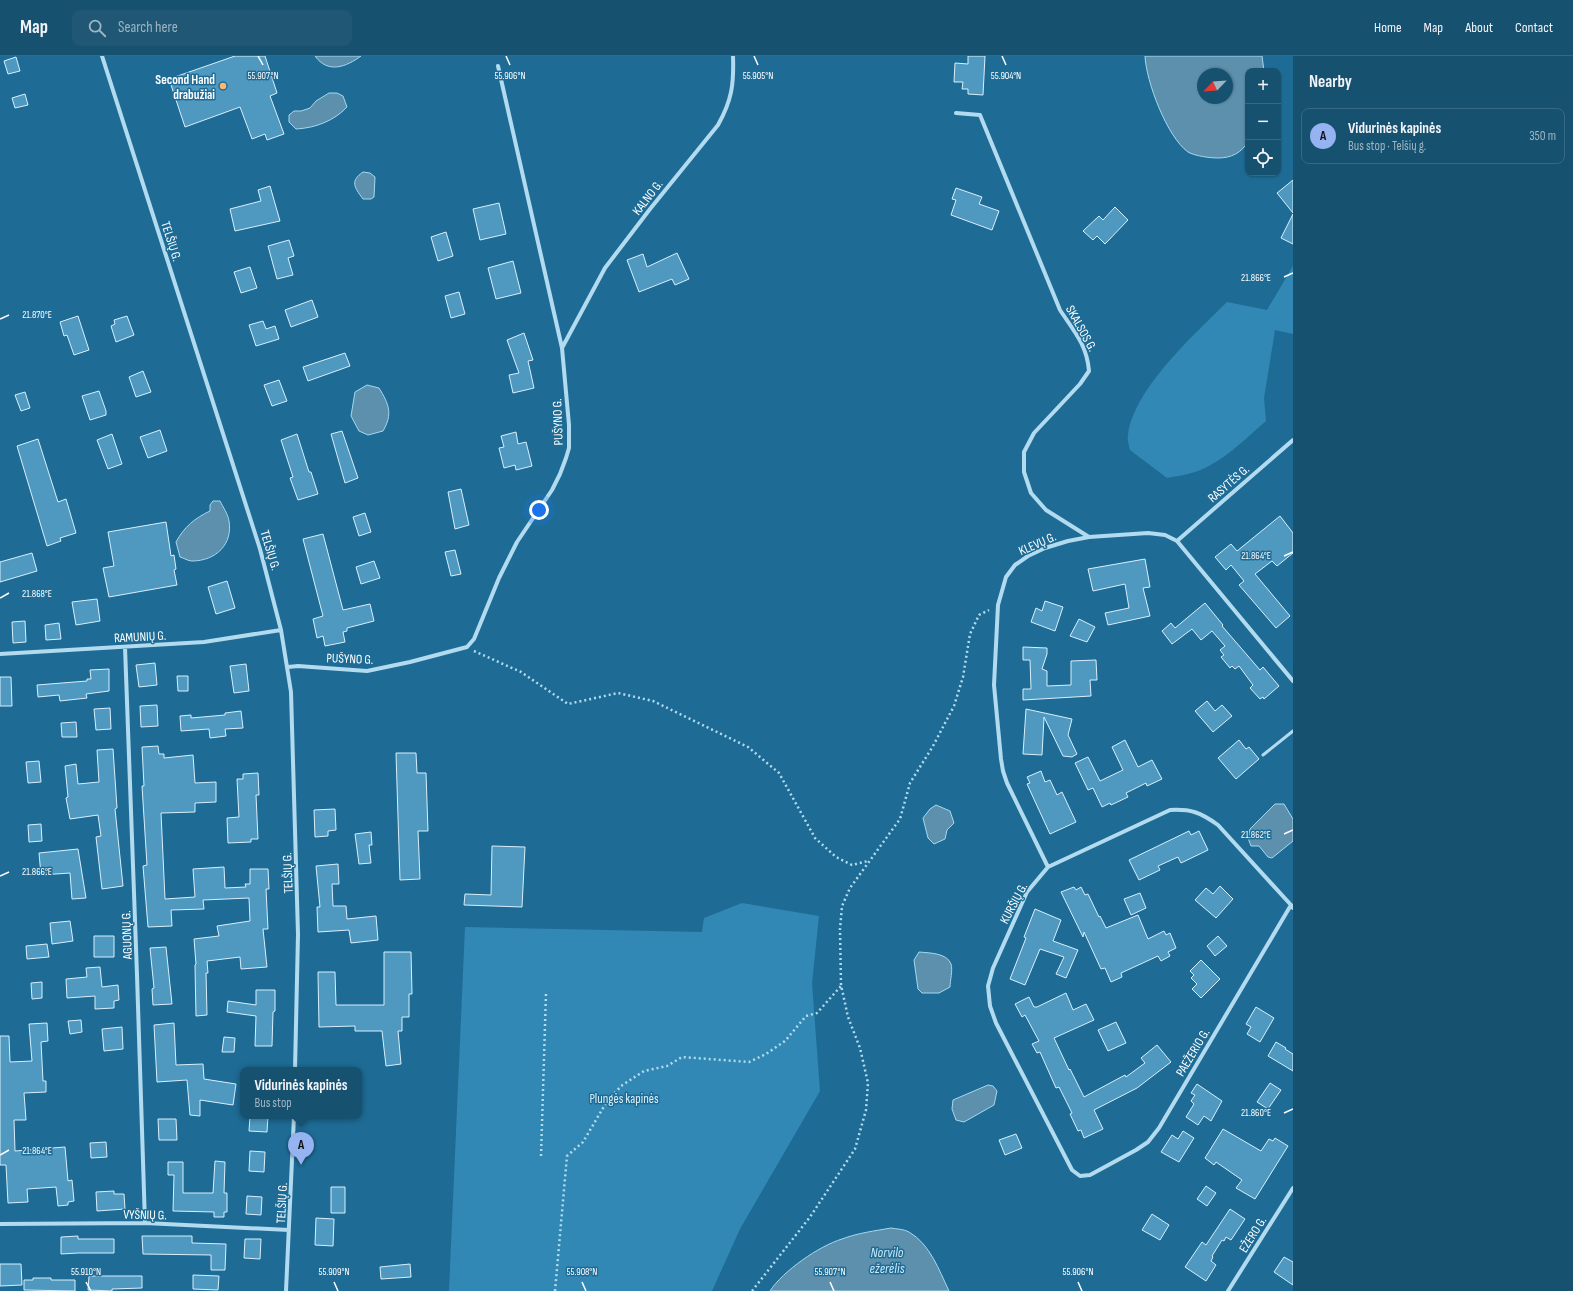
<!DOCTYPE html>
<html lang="en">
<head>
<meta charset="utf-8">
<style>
	:root { --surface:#165170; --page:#1f5775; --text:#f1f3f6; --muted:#9eb5c3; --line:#356883; --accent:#95b2f1 }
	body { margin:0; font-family:"Sofia Sans Condensed",sans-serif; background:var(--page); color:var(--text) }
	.controls { position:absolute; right:12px; top:12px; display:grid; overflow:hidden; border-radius:8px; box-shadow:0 1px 3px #0004 }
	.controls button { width:36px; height:36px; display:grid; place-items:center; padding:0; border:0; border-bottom:1px solid var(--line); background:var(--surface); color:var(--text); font:20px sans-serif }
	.compass { position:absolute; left:1197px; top:12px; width:36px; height:36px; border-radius:50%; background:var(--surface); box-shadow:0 1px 3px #0004; rotate:245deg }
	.you { position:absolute; left:539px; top:454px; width:14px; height:14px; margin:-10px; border:3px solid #fff; border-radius:50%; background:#1a73e8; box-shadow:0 0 0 6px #1a73e833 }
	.badge { display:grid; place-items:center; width:26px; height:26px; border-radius:50%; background:var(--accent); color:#111; font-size:13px; font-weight:700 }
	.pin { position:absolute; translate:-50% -33px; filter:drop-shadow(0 1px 2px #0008) }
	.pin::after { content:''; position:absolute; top:21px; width:14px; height:12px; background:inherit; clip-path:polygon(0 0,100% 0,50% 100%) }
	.popup { position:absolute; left:240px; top:1011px; width:122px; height:52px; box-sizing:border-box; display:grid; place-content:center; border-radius:8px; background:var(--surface); filter:drop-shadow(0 1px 3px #0005); font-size:13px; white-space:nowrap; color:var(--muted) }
	.popup b { font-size:15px; color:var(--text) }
	.popup::after { content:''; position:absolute; left:50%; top:100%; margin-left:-8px; border:8px solid transparent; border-top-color:var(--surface) }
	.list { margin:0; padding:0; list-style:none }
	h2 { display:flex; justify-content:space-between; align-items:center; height:52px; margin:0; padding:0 16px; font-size:17px }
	h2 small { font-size:13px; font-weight:400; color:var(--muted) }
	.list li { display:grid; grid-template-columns:26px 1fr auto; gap:12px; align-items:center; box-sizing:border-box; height:56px; margin:0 8px 8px; padding:0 8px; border:1px solid var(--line); border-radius:8px }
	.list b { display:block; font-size:15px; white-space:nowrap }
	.list p { margin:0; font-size:13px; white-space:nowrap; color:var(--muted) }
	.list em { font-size:13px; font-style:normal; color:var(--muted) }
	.icon { flex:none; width:22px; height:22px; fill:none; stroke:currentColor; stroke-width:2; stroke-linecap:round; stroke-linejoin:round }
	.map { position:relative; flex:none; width:1293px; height:1235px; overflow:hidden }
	header { display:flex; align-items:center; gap:24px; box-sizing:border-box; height:56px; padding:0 20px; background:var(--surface); border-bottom:1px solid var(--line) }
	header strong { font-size:19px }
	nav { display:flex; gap:22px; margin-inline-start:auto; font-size:14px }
	.search { width:280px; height:36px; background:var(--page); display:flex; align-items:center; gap:10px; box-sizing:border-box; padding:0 14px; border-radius:8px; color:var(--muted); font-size:15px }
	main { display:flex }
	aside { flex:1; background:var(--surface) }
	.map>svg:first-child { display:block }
	.green { fill:#3288b4 }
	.water { fill:#5d90ac; stroke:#a5d8f1; fill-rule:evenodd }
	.building { fill:#4f99c0; stroke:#d8effb }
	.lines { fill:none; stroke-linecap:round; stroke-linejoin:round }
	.path { stroke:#b2dbef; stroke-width:2.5; stroke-dasharray:2 3; stroke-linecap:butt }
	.lane { stroke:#b2dbef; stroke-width:3 }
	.street { stroke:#b2dbef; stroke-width:4 }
	.ticks { fill:none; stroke:#fff; stroke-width:1.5 }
	.poi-dot { fill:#feb771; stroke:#1e6c96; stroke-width:1.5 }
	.labels { text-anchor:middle; stroke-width:3; stroke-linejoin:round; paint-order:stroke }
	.poi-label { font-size:13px; font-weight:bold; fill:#fff; stroke:#1e6c96; text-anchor:end }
	.street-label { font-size:13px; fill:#fff; stroke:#1e6c96 }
	.park-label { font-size:13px; fill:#d8effb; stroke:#1e6c96 }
	.water-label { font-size:14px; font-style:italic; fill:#cbe9f8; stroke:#1e6c96 }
	.ticks-label { font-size:10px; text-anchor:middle; fill:#fff; stroke:#1e6c96; stroke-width:3; stroke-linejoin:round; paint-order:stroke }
</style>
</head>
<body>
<header>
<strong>Map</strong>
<div class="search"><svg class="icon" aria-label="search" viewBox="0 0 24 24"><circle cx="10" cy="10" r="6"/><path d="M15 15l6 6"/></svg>Search here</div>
<nav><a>Home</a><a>Map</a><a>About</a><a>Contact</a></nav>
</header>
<main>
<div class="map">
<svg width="1293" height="1235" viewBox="0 0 1293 1235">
	<rect width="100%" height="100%" fill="#1e6c96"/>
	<path class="green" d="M1293 210V278L1275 274 1264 342 1266 365C1245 383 1222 407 1195 416 1186 419 1176 420 1167 422L1130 394C1129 389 1127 383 1128 379 1134 332 1195 278 1227 246L1267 254Z
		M742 847 819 860 812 927 820 1035 740 1173 712 1235H449L465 871 702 876 704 862Z"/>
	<path class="water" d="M315 0H361C346 11 328 18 315 0Z
		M1145 0H1262L1264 15H1248V85C1242 97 1231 102 1218 102 1210 102 1195 100 1188 96 1167 81 1146 25 1145 0ZM1203 18H1227V42H1203Z
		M329 37H337L343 40 347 51C334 65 315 72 296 73L289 66V59L294 55H301L310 52 316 45Z
		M363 116 370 117 375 121 374 141 371 143H363C354 131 350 125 363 116Z
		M367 329 379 332C389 348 393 358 383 375L368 379 359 375 351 360 355 336Z
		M213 445H220C223 451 228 458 229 465 233 488 216 505 192 505 188 505 184 502 180 501L176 486C184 471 195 462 210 455V449Z
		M1275 748H1284L1293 763V785L1272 802 1268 801 1259 790H1251L1248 782 1250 773Z
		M936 749 950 755 954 767 947 774 945 783 934 788 928 782 923 762 930 753Z
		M919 896C930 897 947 897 951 908 953 914 950 925 950 931L939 937H922L918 933 914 904Z
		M988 1029 993 1030 997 1035 994 1049 964 1066 956 1064 952 1053 953 1044Z
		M891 1172C896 1173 904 1173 909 1176 930 1188 939 1214 949 1235H770C783 1215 819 1190 842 1183 858 1177 874 1175 891 1172Z"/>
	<path class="building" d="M235 0H265L277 37 270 40 284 78 267 84 265 78 252 83 240 51 185 71 169 23Z
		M968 0H985L983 39 968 38V33H962L963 26H954L955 7 968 8Z
		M16 1 20 15 8 18 4 5Z
		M25 38 28 49 15 52 12 42Z
		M1293 124V157L1277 137Z
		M270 130 280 165 235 175 230 153 261 145 258 134Z
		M956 132 982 141 979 148 999 155 992 174 951 159 956 144 952 143Z
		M499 147 506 178 480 184 473 153Z
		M1115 151 1128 164 1105 188 1097 180 1093 184 1083 175 1099 160 1103 164Z
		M1293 158V188L1281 182Z
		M446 176 453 200 438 205 431 181Z
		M289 184 294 200 288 202 293 219 277 223 268 190Z
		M677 197 689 223 675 229 672 223 639 236 627 204 643 198 647 211Z
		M513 205 521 237 496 243 488 212Z
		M250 211 257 232 241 237 234 216Z
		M459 236 465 258 451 262 445 240Z
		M312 244 318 261 291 271 285 254Z
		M78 260 89 294 74 299 67 279 64 280 60 266Z
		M127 260 134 279 116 286 111 270 115 268 114 264Z
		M263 265 266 273 275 270 279 283 256 290 249 269Z
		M524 277 533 304 528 305 534 332 513 337 509 319 519 317 507 284Z
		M345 297 350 310 308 325 303 311Z
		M143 315 151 336 136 341 129 321Z
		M279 324 287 345 272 350 264 329Z
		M99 335 106 355V359L90 364 82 340Z
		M25 336 30 352 21 355 15 339Z
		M160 374 167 395 148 402 140 381Z
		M342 375 358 422 345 427 331 378Z
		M516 376 518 388 526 386 532 410 516 414 515 409 504 412 499 392 504 391 501 380Z
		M112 378 122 408 108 413 97 384Z
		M297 378 309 416H311L318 438 298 444 290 422 293 421 281 384Z
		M38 383 58 446 66 443 76 477 60 482 61 485 47 490 17 390Z
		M461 433 469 469 455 473 448 436Z
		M365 457 371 476 359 480 353 461Z
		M1280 460 1293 477V497L1277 510 1272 505 1255 518 1290 560 1276 572 1239 529 1244 525 1231 509 1226 514 1215 501 1231 488 1237 495Z
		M166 466 171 500 174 499 176 513 174 514 177 529 109 541 103 512 114 510 108 476Z
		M323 478 343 554 370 548 374 565 347 572V575L343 576 345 586 325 590 323 580 317 582 313 563 323 560 303 483Z
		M455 494 461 518 451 520 445 496Z
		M32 497 37 515 0 526V506Z
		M1145 503 1150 531 1143 532 1150 560 1108 569 1105 557 1129 552 1125 528 1093 535 1088 513Z
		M374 505 380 522 361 528 356 511Z
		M227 525 235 552 216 558 208 531Z
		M97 543 100 565 76 569 72 546Z
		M1045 545 1063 551 1055 575 1031 566 1036 552 1042 555Z
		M1205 547 1223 569 1222 570 1260 614 1263 611 1279 630 1264 643 1263 641 1260 643 1250 632 1253 629 1239 610 1235 613 1232 610 1230 612 1221 601 1224 599 1220 594 1225 590 1212 575 1201 584 1192 573 1172 588 1162 575 1171 567 1175 572Z
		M1079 563 1095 571 1087 586 1070 580Z
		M25 565 26 586 13 587 12 566Z
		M59 567 61 583 46 584 45 569Z
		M1023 591 1047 592V598L1042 613 1047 615V630L1071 629V605L1096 604 1097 624H1090L1091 640 1023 644V633H1031L1030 604H1023Z
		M155 607 157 629 139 631 136 609Z
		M246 608 249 635 234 637 230 610Z
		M109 613V635L86 638 87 642 60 645 59 639 38 641 37 629 87 625V623H91L90 614Z
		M177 620H188V635H178Z
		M0 621H11L12 650H0Z
		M1207 645 1215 655 1222 649 1232 660 1213 676 1195 655Z
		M157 649 158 670 141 671 140 650Z
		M110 652 111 673 96 674 94 653Z
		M1026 653 1072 663 1068 679 1077 698 1072 701 1063 700 1044 661 1042 699 1023 698Z
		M241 655 243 672 225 673 226 680 210 682 209 673 181 675 180 660 191 659V662L225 659V657Z
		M76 666 77 681H62L61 667Z
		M1125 684 1138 711 1152 704 1162 723 1147 730 1146 727 1126 737 1128 741 1111 749 1110 747 1102 751 1093 732 1088 734 1075 707 1088 701 1100 725 1123 714 1112 691Z
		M1239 684 1246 693 1249 691 1259 703 1236 723 1218 702Z
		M158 690 159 698H164V702L193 699 195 727 216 726V746L195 747V756L161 757 165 843 195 841 193 813 224 811 225 832 246 831 245 828H250V813H268L269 833H266L268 873H263L267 911 241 913 240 901 207 905 208 917H206L207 959 196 960 195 909 196 908 194 883 219 880 217 870 250 865 249 842 203 844 204 853 171 854 172 870 148 871 143 810 147 809 142 730H144L142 691Z
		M113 693 117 752 115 753 123 830 102 833 96 781 101 780 98 759 70 763 66 742 68 741 65 710 76 708 78 728 99 726 97 694Z
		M396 697H416L417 717H426L428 775H418L420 823 400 824Z
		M39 705 41 726 28 727 26 706Z
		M1041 715 1045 726 1050 724 1057 739 1062 736 1076 766 1050 778 1027 728 1030 727 1027 721Z
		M258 717 259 739H256L258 783H251V786L228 787 227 762 239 761 237 723H243V718Z
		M335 753 336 774 328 775V780L315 781 314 754Z
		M41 768 42 785 29 786 28 769Z
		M1189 775 1191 779 1199 775 1208 794 1181 807 1178 801 1158 810 1160 814 1139 824 1129 804Z
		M371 776 372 789H369L371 807 359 808 355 778Z
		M492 790 525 791 522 851 464 849 465 838 491 839Z
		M78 793 86 842 72 843 70 817 41 819 39 797Z
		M338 808 339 828H332L333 850H346L347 863 376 860 378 884 351 887 349 874 318 876 317 851H320L316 810Z
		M1220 830 1233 843 1216 862 1195 844 1206 832 1213 838Z
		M1074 831 1076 834 1081 831 1085 839 1088 838 1099 861 1100 860 1106 872 1138 859 1148 883 1164 875 1166 879 1170 877 1176 892 1168 896 1170 900 1161 905 1158 900 1121 917 1122 921 1111 926 1105 912 1101 913 1084 876 1083 881 1061 836Z
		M1140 837 1146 852 1131 859 1124 843Z
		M1035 853 1061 864 1053 885 1078 894 1066 922 1056 918 1064 901 1040 893 1025 929 1010 923 1026 882 1024 881Z
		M70 865 73 885 52 888 50 867Z
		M94 880H114V901H94Z
		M1218 880 1227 890 1215 900 1207 890Z
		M47 888 49 901 27 903 26 890Z
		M166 891 172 948 153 949 152 933 154 932 150 892Z
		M384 896H411L412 938H409V961H402V975H398L401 1008 386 1010 382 975H355V970L319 971 318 916H335L336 949H384Z
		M1201 904 1220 923 1201 942 1192 933 1197 928 1191 922 1194 919 1190 915Z
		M100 911 102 931 118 929 119 944 114 945V952L95 953V940L67 942 66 923 87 921 86 912Z
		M42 926V942L32 943 31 927Z
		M256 934H275V955L273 956 272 990H255L256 960 227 956 228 945 256 949Z
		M1066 937 1073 954 1086 948 1094 964 1054 982 1069 1014 1070 1013 1084 1041 1125 1019 1126 1021 1145 1007 1141 1002 1157 989 1171 1006 1137 1032 1094 1054 1103 1073 1084 1082 1081 1074 1078 1075 1070 1058 1072 1057 1059 1031 1056 1032 1040 996 1037 997 1032 988 1039 985 1025 959 1022 961 1015 948 1029 941 1034 951H1037Z
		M1256 951 1274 962 1260 986 1247 978 1251 971 1246 968Z
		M81 964 82 976 70 978 68 965Z
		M1116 966 1126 987 1108 995 1098 974Z
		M47 967 48 985 41 986 43 1025H46V1036L24 1037 26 1064H14L15 1095 65 1091 68 1125 72 1124 74 1145 68 1146V1149L58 1150 56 1131 27 1133 28 1146 8 1147 6 1109H0V980H9L10 1006 32 1005 29 968Z
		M174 967 176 1009 203 1008 204 1023 236 1028 233 1049 200 1044V1060L190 1059 187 1024 157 1026 154 969Z
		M122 971 123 993 104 995 102 973Z
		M224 981 235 982 234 996H222Z
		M1276 986 1286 992 1285 993 1293 998V1015L1268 1000Z
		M1270 1027 1281 1034 1268 1053 1257 1046Z
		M1197 1028 1222 1045 1211 1065 1204 1060 1198 1069 1186 1061 1194 1048 1191 1045 1195 1039 1191 1037Z
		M250 1060H268L267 1076 249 1075Z
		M158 1063H176L177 1084H159Z
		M1223 1073 1261 1095 1269 1083 1273 1085 1275 1082 1288 1090 1255 1143 1236 1132 1242 1124 1216 1106 1214 1109 1205 1102Z
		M1183 1075 1194 1082 1179 1106 1161 1096 1172 1079 1178 1083Z
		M1016 1078 1022 1092 1005 1099 999 1084Z
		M106 1086 107 1101 91 1102 90 1087Z
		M250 1095 265 1096 264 1116 249 1115Z
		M215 1105 225 1106 224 1137H227V1156H224V1161H214V1156L173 1155 174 1119H168V1106H183V1137H213Z
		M1206 1130 1216 1137 1207 1150 1197 1143Z
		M331 1131H345V1157H331Z
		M114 1135V1138H124L125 1153 97 1155 96 1136Z
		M247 1140 262 1141 261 1159 246 1158Z
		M1230 1153 1245 1163 1231 1184 1226 1181 1224 1185 1222 1184 1212 1200 1213 1201 1211 1205 1216 1209 1206 1225 1185 1211 1202 1186 1206 1189Z
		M1152 1158 1169 1169 1160 1184 1142 1174Z
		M316 1162 334 1163 333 1190 315 1189Z
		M78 1180V1183H114V1197H78L61 1198V1181Z
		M142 1180H192V1187L226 1188 225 1214H211V1199L143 1198Z
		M245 1183H261L260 1203 244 1202Z
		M1284 1201 1293 1206V1229L1274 1216Z
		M0 1208H21L22 1229 0 1230Z
		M410 1208 411 1221 381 1223 380 1211Z
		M193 1219 219 1220 218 1234 193 1233Z
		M89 1220H142V1232L112 1233V1235L88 1234Z
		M33 1222H51V1224H75V1235L24 1234V1224H33Z"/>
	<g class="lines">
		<path class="path" d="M474 595 521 616 568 648 618 637 653 645 748 691 779 717 815 782 836 801 852 809 868 805
			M541 1100 546 937
			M555 1235 567 1100 583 1086 606 1047 621 1030 644 1015 667 1010 682 1001 749 1006 766 998 785 985 806 960 817 957 841 930
			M752 1235 810 1161 855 1093 866 1054 868 1027 860 992 848 961 841 929 840 873 842 850 850 832 900 763 910 727 933 690 954 650 963 621 970 578 979 559 989 554"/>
		<path class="lane" d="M1263 699 1293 675"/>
		<path class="street" d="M102 0 260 493 281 574 291 636 298 878 295 1014
			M956 57 980 59 1060 254C1074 275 1087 289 1089 315L1080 328 1034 377 1024 396V416L1031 437 1046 454 1089 481
			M562 292 605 212 650 153 718 69C732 44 734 28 733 0
			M1177 485 1293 384
			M125 591 137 919 145 1167
			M0 598 204 586 281 574
			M288 611 298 610 367 615 410 606 467 591 474 583 499 522 517 486 552 434 560 418 566 402 569 392V369L562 292 498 10
			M1048 811 1007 727 1003 715 1001 703 994 629 998 549 1006 521 1015 509 1028 500 1045 492 1068 485 1089 481 1148 477 1165 479 1177 485 1293 625
			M1291 849 1159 1072 1148 1086 1136 1094 1090 1119 1080 1120 1072 1114 996 967 990 950 988 930 993 912 1027 836 1048 811 1170 754C1191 753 1200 756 1218 769L1291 849 1293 852
			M0 1168 145 1167 289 1174
			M286 1235 294 1060
			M1228 1235 1293 1132"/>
	</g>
	<path class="ticks" d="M258 0 263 9M506 0 510 9M754 0 758 9M1002 0 1006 9M1284 221 1293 217M0 263 9 259M1284 500 1293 496M0 542 9 537M1284 778 1293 774M0 820 9 816M1284 1057 1293 1053M0 1099 9 1094M86 1226 91 1235M334 1226 338 1235M582 1226 586 1235M830 1226 834 1235M1078 1226 1082 1235"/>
	<circle class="poi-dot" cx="223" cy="30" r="4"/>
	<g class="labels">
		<g class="poi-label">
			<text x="215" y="28">Second Hand<tspan x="215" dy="15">drabužiai</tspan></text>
		</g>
		<g class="street-label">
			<text transform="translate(647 141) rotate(-52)" y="5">KALNO G.</text>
			<text transform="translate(172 185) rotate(72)" y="5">TELŠIŲ G.</text>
			<text transform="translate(1082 272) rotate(61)" y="5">SKALSOS G.</text>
			<text transform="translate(557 366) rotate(-92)" y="5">PUŠYNO G.</text>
			<text transform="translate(1228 427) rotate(-41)" y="5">RASYTĖS G.</text>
			<text transform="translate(1037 487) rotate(-24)" y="5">KLEVŲ G.</text>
			<text transform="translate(271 494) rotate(73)" y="5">TELŠIŲ G.</text>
			<text transform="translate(140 580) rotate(-3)" y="5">RAMUNIŲ G.</text>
			<text transform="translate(350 602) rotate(2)" y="5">PUŠYNO G.</text>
			<text transform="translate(287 817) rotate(-92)" y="5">TELŠIŲ G.</text>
			<text transform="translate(1013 847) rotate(-62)" y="5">KURŠIŲ G.</text>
			<text transform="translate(126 879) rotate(-92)" y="5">AGUONŲ G.</text>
			<text transform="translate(1192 996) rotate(-59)" y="5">PAEŽERIO G.</text>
			<text transform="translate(281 1147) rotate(-87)" y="5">TELŠIŲ G.</text>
			<text transform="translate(145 1158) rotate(1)" y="5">VYŠNIŲ G.</text>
			<text transform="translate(1252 1178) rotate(-58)" y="5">EŽERO G.</text>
		</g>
		<g class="park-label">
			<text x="624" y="1047">Plungės kapinės</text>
		</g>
		<g class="water-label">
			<text x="887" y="1201">Norvilo<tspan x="887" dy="16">ežerėlis</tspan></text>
		</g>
	</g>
	<g class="ticks-label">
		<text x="263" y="23">55.907°N</text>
		<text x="510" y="23">55.906°N</text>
		<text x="758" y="23">55.905°N</text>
		<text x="1006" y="23">55.904°N</text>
		<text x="1256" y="225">21.866°E</text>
		<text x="37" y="262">21.870°E</text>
		<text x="1256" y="503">21.864°E</text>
		<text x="37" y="541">21.868°E</text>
		<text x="1256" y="782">21.862°E</text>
		<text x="37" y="819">21.866°E</text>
		<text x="1256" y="1060">21.860°E</text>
		<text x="37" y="1098">21.864°E</text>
		<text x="86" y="1219">55.910°N</text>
		<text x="334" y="1219">55.909°N</text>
		<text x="582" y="1219">55.908°N</text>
		<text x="830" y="1219">55.907°N</text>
		<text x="1078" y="1219">55.906°N</text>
	</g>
</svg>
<div class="controls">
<button>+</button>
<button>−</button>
<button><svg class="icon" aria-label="locate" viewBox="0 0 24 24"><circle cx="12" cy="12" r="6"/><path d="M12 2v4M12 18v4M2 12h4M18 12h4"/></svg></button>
</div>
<svg class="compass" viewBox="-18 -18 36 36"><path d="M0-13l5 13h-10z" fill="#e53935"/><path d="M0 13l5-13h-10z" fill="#9eb5c3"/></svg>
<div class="you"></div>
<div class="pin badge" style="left:301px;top:1109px">A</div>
<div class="popup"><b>Vidurinės kapinės</b>Bus stop</div>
</div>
<aside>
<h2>Nearby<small></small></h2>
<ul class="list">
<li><span class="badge">A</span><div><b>Vidurinės kapinės</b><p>Bus stop · Telšių g.</p></div><em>350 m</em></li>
</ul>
</aside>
</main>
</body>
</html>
